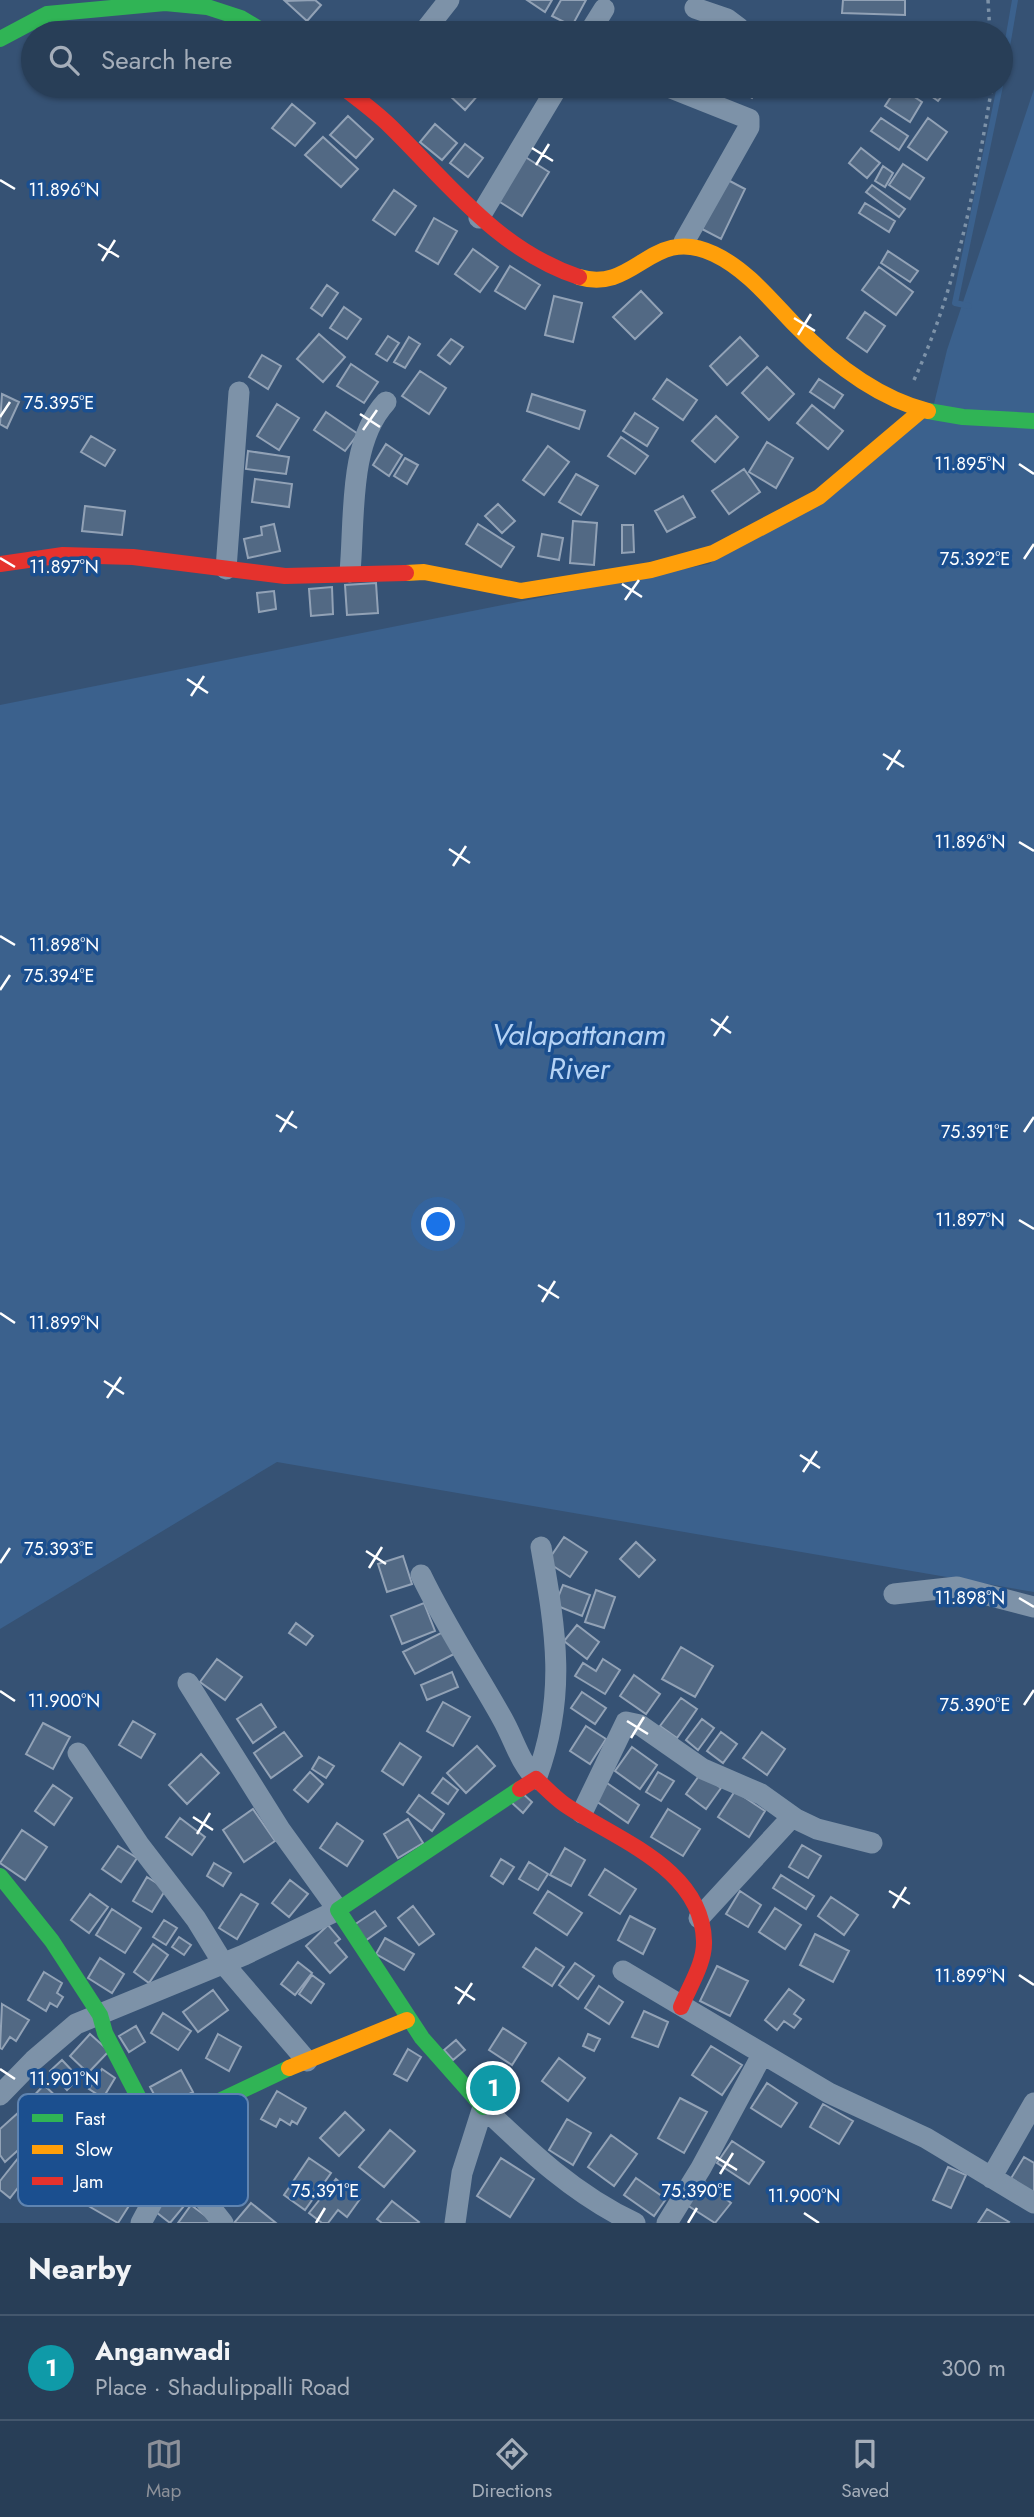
<!DOCTYPE html>
<html lang="en">
<head>
<meta charset="utf-8">
<style>
	:root { --surface:#283e57; --page:#344961; --text:#f1f3f6; --muted:#a5aeba; --line:#44576d; --accent:#8c9099 }
	body { margin:0; font-family:Jost,sans-serif; background:var(--page); color:var(--text) }
	.you { position:absolute; left:439px; top:1225px; width:24px; height:24px; margin:-18px; border:5px solid #fff; border-radius:50%; background:#1a73e8; box-shadow:0 0 0 10px #1a73e833 }
	.badge { display:grid; place-items:center; width:46px; height:46px; border-radius:50%; background:var(--accent); color:#fff; font-size:23px; font-weight:700 }
	.pin { position:absolute; translate:-50% -50%; border:4px solid #fff; box-shadow:0 2px 7px #0006 }
	.list { margin:0; padding:0; list-style:none }
	h2 { display:flex; justify-content:space-between; align-items:center; height:91px; margin:0; padding:0 28px; font-size:30px }
	h2 small { font-size:23px; font-weight:400; color:var(--muted) }
	.list li { display:grid; grid-template-columns:46px 1fr auto; gap:21px; align-items:center; box-sizing:border-box; height:105px; padding:0 28px; border-top:2px solid var(--line) }
	.list b { display:block; font-size:26px; white-space:nowrap }
	.list p { margin:0; font-size:23px; white-space:nowrap; color:var(--muted) }
	.list em { font-size:23px; font-style:normal; color:var(--muted) }
	.icon { flex:none; width:38px; height:38px; fill:none; stroke:currentColor; stroke-width:2; stroke-linecap:round; stroke-linejoin:round }
	.map { position:relative; flex:none; width:1034px; height:2223px; overflow:hidden }
	.search { position:absolute; background:var(--surface); box-shadow:0 2px 5px #0004; left:21px; right:21px; top:21px; height:77px; display:flex; align-items:center; gap:18px; box-sizing:border-box; padding:0 24px; border-radius:38px; color:var(--muted); font-size:26px }
	.sheet { height:196px; background:var(--surface) }
	nav { display:flex; justify-content:space-around; align-items:center; box-sizing:border-box; height:98px; border-top:2px solid var(--line); background:var(--surface); font-size:19px; color:var(--muted) }
	nav a { display:grid; justify-items:center; gap:4px }
	nav .on { color:var(--accent) }
	.map>svg:first-child { display:block }
	.water { fill:#3b618d }
	.lines { fill:none; stroke-linecap:round; stroke-linejoin:round }
	.stream { stroke:#3b618d; stroke-width:6 }
	.building { fill:#526984; stroke:#92a2b6; stroke-width:2 }
	.path { stroke:#7d92a8; stroke-width:3.5; stroke-dasharray:3.5 5; stroke-linecap:butt }
	.street { stroke:#7d92a8; stroke-width:21 }
	.fast { stroke:#30b455; stroke-width:16 }
	.slow { stroke:#ff9f0a; stroke-width:16 }
	.jam { stroke:#e5322d; stroke-width:16 }
	.ticks { fill:none; stroke:#fff; stroke-width:2.5 }
	.labels { text-anchor:middle; stroke-width:7; stroke-linejoin:round; paint-order:stroke }
	.water-label { font-size:30px; font-style:italic; fill:#b5d3f5; stroke:#1b4f8f }
	.key { fill:#1b4f8f; stroke:#5f84b1; stroke-width:2 }
	.key-label { font-size:19px; fill:#fff }
	.ticks-label { font-size:18px; text-anchor:middle; fill:#fff; stroke:#1b4f8f; stroke-width:7; stroke-linejoin:round; paint-order:stroke }
</style>
</head>
<body>
<div class="map">
<svg width="1034" height="2223" viewBox="0 0 1034 2223">
	<rect width="100%" height="100%" fill="#365274"/>
	<path class="water" d="M1034 89V1592L277 1462 0 1629V705L709 564 932 412 947 350Z"/>
	<g class="lines">
		<path class="stream" d="M1001 81 1015 0
			M969 306 955 303 1000 86"/>
	</g>
	<path class="building" d="M315 0 321 5 307 21 285 1Z
		M527 0H552L545 12Z
		M561 0H586L572 26 552 16Z
		M843 0H905V15L842 13Z
		M668 25 681 33H663Z
		M457 86H468L478 95 465 110 449 95Z
		M733 86H760L752 98Z
		M898 86 922 102 910 122 885 106Z
		M917 86H947L949 87 938 101Z
		M292 104 315 123 295 146 272 128Z
		M348 116 373 139 356 158 330 135Z
		M881 118 908 136 899 150 871 131Z
		M928 118 947 132 927 160 908 147Z
		M435 124 457 143 442 160 420 142Z
		M323 137 358 169 341 187 305 155Z
		M465 144 483 158 468 177 450 163Z
		M861 148 880 163 867 178 849 163Z
		M519 153 549 172 522 216 492 197Z
		M903 164 924 178 910 199 889 185Z
		M883 166 893 173 885 187 875 181Z
		M726 179 745 189 721 239 702 229Z
		M872 185 905 209 899 217 866 192Z
		M394 190 416 206 395 235 373 220Z
		M865 203 895 221 889 232 859 213Z
		M434 218 457 231 438 264 416 251Z
		M473 249 498 267 480 292 455 274Z
		M888 251 918 271 910 282 881 263Z
		M510 266 540 285 525 309 495 291Z
		M879 267 913 292 896 315 862 290Z
		M327 285 338 293 322 316 311 308Z
		M641 291 662 313 635 339 613 317Z
		M554 296 582 303 573 342 545 335Z
		M344 307 361 319 347 339 330 328Z
		M865 312 885 326 867 352 847 338Z
		M319 334 345 357 323 382 297 359Z
		M388 336 399 343 387 361 376 354Z
		M409 337 420 344 405 368 394 362Z
		M740 337 758 356 727 385 710 366Z
		M451 339 463 347 450 364 438 355Z
		M262 355 281 366 268 389 249 377Z
		M351 364 378 382 364 403 337 386Z
		M767 367 794 394 769 420 742 393Z
		M420 371 446 388 429 414 402 396Z
		M667 379 697 400 683 420 653 399Z
		M819 379 843 395 834 408 810 392Z
		M2 394 19 402 7 428 0 424Z
		M532 394 585 411 579 429 527 411Z
		M277 404 299 418 279 450 257 436Z
		M812 405 843 431 828 449 797 423Z
		M326 412 358 434 345 451 314 430Z
		M635 413 658 428 647 446 623 431Z
		M716 416 738 437 715 462 692 441Z
		M91 436 115 450 105 466 81 452Z
		M621 437 648 456 635 474 608 456Z
		M767 442 793 458 776 488 749 472Z
		M386 444 402 455 389 476 373 465Z
		M548 446 569 462 544 495 523 480Z
		M248 451 289 457 286 474 246 469Z
		M405 458 418 465 407 484 394 476Z
		M744 469 760 492 729 514 712 491Z
		M576 474 598 486 581 515 559 502Z
		M255 479 292 484 289 507 252 502Z
		M683 496 695 517 667 532 655 511Z
		M498 504 515 521 502 533 485 516Z
		M85 506 125 511 122 535 82 531Z
		M573 521 597 523 594 565 570 563Z
		M274 524 280 551 248 558 244 539 262 535 261 527Z
		M478 524 514 547 501 567 466 544Z
		M622 525H633L634 552 622 553Z
		M542 534 563 538 559 560 538 556Z
		M376 583 378 613 347 615 345 585Z
		M332 587 333 614 311 616 309 589Z
		M274 591 276 609 259 612 257 593Z
		M564 1537 587 1552 570 1577 547 1562Z
		M636 1542 655 1560 639 1577 620 1559Z
		M403 1556 412 1584 387 1592 378 1564Z
		M563 1585 590 1595 582 1616 555 1605Z
		M596 1590 615 1597 604 1628 585 1622Z
		M424 1603 435 1631 402 1644 391 1616Z
		M296 1623 313 1636 306 1645 289 1633Z
		M577 1625 599 1642 587 1659 564 1641Z
		M443 1632 454 1654 415 1674 403 1652Z
		M681 1647 713 1666 695 1697 662 1679Z
		M217 1659 242 1677 225 1700 200 1682Z
		M603 1659 620 1670 605 1694 575 1676 583 1663 596 1671Z
		M452 1672 458 1687 427 1700 421 1685Z
		M634 1675 660 1694 646 1714 620 1696Z
		M582 1692 606 1708 595 1724 571 1708Z
		M681 1698 697 1709 677 1738 660 1726Z
		M443 1702 470 1717 453 1746 427 1731Z
		M261 1704 276 1727 253 1743 237 1719Z
		M702 1719 714 1728 698 1750 686 1740Z
		M133 1721 155 1734 141 1758 119 1745Z
		M43 1723 70 1737 53 1769 26 1754Z
		M586 1726 606 1739 590 1764 570 1751Z
		M284 1732 302 1756 271 1778 254 1753Z
		M721 1732 737 1744 723 1763 707 1751Z
		M762 1732 785 1749 767 1775 743 1758Z
		M400 1743 421 1757 403 1785 382 1771Z
		M477 1746 495 1766 466 1793 447 1773Z
		M632 1747 657 1765 640 1789 615 1771Z
		M201 1754 219 1773 187 1804 169 1785Z
		M319 1757 334 1766 326 1778 312 1769Z
		M310 1772 323 1784 308 1802 294 1790Z
		M658 1772 674 1781 661 1801 646 1792Z
		M701 1773 721 1788 706 1809 686 1794Z
		M443 1778 458 1790 448 1804 432 1793Z
		M604 1781 639 1805 628 1823 593 1799Z
		M53 1785 72 1798 54 1825 35 1811Z
		M735 1791 765 1811 749 1837 718 1817Z
		M521 1792 532 1802 523 1813 511 1802Z
		M419 1795 444 1814 432 1831 407 1812Z
		M253 1809 275 1841 244 1862 223 1830Z
		M668 1809 700 1829 683 1856 651 1837Z
		M180 1818 205 1837 192 1855 166 1837Z
		M408 1819 423 1843 398 1858 384 1834Z
		M337 1823 363 1841 347 1866 320 1848Z
		M22 1830 47 1847 25 1880 0 1863Z
		M802 1845 821 1856 808 1878 789 1867Z
		M118 1846 137 1858 121 1882 102 1869Z
		M565 1848 585 1860 571 1886 550 1875Z
		M501 1859 514 1867 503 1884 491 1876Z
		M529 1862 548 1874 538 1890 519 1879Z
		M214 1863 231 1873 223 1886 207 1876Z
		M605 1869 636 1889 620 1914 589 1895Z
		M781 1875 814 1896 806 1909 773 1888Z
		M147 1877 166 1889 152 1912 133 1901Z
		M290 1880 308 1894 289 1917 272 1903Z
		M548 1891 582 1913 567 1935 534 1913Z
		M740 1891 761 1905 748 1927 726 1914Z
		M90 1894 108 1907 89 1933 71 1920Z
		M241 1894 258 1904 237 1939 219 1928Z
		M831 1897 858 1915 844 1935 818 1916Z
		M413 1906 434 1934 419 1945 398 1918Z
		M775 1908 801 1925 785 1949 759 1932Z
		M112 1909 141 1928 125 1953 96 1935Z
		M375 1911 386 1926 365 1941 354 1925Z
		M630 1916 655 1929 643 1954 618 1940Z
		M164 1920 177 1928 166 1945 153 1937Z
		M328 1925 340 1939 335 1943 347 1957 330 1973 306 1946Z
		M815 1934 849 1951 833 1982 800 1965Z
		M179 1937 191 1945 184 1955 172 1947Z
		M385 1938 414 1954 404 1970 376 1954Z
		M153 1944 168 1955 149 1983 134 1972Z
		M536 1948 564 1967 552 1986 523 1967Z
		M100 1958 124 1974 112 1993 88 1978Z
		M298 1962 312 1973 295 1995 281 1984Z
		M575 1963 594 1976 578 1999 559 1985Z
		M717 1966 748 1981 730 2016 700 2001Z
		M44 1972 62 1983 57 1993 63 1997 57 2007 50 2003 46 2011 28 2000Z
		M312 1975 324 1984 311 2003 299 1994Z
		M599 1986 623 2002 609 2024 585 2008Z
		M789 1989 804 2000 794 2014 801 2019 794 2028 784 2021 777 2030 765 2020Z
		M213 1990 228 2010 198 2032 183 2012Z
		M2 2004 29 2020 16 2041 10 2037 2 2049 0 2048Z
		M644 2011 668 2022 658 2047 632 2037Z
		M163 2013 191 2031 178 2050 151 2033Z
		M136 2026 145 2042 129 2052 119 2036Z
		M503 2028 526 2043 512 2065 489 2050Z
		M90 2034 109 2051 88 2073 70 2056Z
		M218 2034 241 2047 229 2071 206 2058Z
		M588 2034 600 2039 594 2051 583 2046Z
		M456 2040 465 2050 453 2060 444 2050Z
		M711 2046 742 2065 722 2095 692 2075Z
		M408 2049 421 2057 407 2081 394 2074Z
		M559 2058 585 2078 568 2101 542 2081Z
		M62 2060 79 2078 67 2090 50 2071Z
		M488 2068 513 2091 498 2107 473 2084Z
		M102 2069 115 2078 103 2098 89 2089Z
		M181 2070 193 2092 162 2109 150 2087Z
		M767 2083 797 2103 781 2127 751 2108Z
		M44 2085 62 2102 45 2122 26 2104Z
		M277 2091 306 2108 297 2124 292 2121 290 2125 280 2119 276 2127 261 2119Z
		M680 2098 707 2112 684 2153 658 2138Z
		M823 2104 853 2121 839 2144 810 2127Z
		M19 2112 37 2133 5 2162 0 2155V2129Z
		M345 2112 364 2130 339 2156 320 2138Z
		M567 2119 591 2133 573 2165 549 2150Z
		M390 2130 415 2151 384 2187 359 2167Z
		M611 2135 637 2154 614 2186 588 2167Z
		M732 2141 764 2162 749 2184 717 2163Z
		M23 2152 37 2163 10 2198 0 2190V2181Z
		M1024 2157 1034 2163V2193L1010 2180Z
		M309 2158 331 2173 305 2210 284 2195Z
		M501 2158 534 2179 510 2217 477 2196Z
		M948 2167 966 2175 951 2208 933 2200Z
		M636 2178 666 2199 654 2216 624 2195Z
		M336 2179 360 2199 347 2217 338 2210 328 2223H322L309 2213Z
		M100 2181 132 2201 118 2223 85 2204Z
		M705 2182 731 2203 715 2223 687 2205Z
		M174 2188 189 2200 170 2223 156 2212Z
		M392 2201 419 2222 418 2223H382L377 2219Z
		M251 2203 276 2223H234Z
		M191 2205 211 2220 209 2223H178Z
		M987 2209 1009 2222 1008 2223H978Z"/>
	<g class="lines">
		<path class="path" d="M988 0 990 33
			M914 380C957 287 975 187 992 86"/>
		<path class="street" d="M695 8 727 19 739 28 737 33
			M423 33 449 0
			M589 33 604 9
			M666 86 749 119V127L684 242
			M479 218 558 86
			M226 569 239 392
			M350 572C355 518 348 443 386 402
			M421 1575C445 1625 475 1670 502 1718 515 1741 518 1759 536 1779 567 1697 556 1632 541 1547
			M894 1594 957 1587 1034 1607
			M78 1753 140 1846 196 1919 223 1963 307 2061
			M582 1813 626 1722 640 1725 703 1769 761 1794 796 1819 817 1829 872 1843
			M699 1918 792 1817
			M623 1971 829 2093 926 2138 1034 2203
			M0 2095 34 2060 76 2024 244 1955 338 1910 281 1831 188 1683
			M156 2131 181 2170 223 2223
			M991 2178 1034 2103
			M141 2223 155 2197 181 2170
			M455 2223 462 2173 483 2107C530 2152 575 2195 635 2223
			M667 2223 701 2168 762 2055"/>
		<path class="fast" d="M0 39 47 14 165 3 207 7 241 18 266 33
			M928 411 963 417 1034 421
			M0 1876 52 1941 100 2015 105 2033 156 2131 289 2068
			M483 2107 422 2038 338 1910 520 1789"/>
		<path class="slow" d="M579 277C636 294 651 224 714 254 746 269 770 299 794 324 830 361 877 398 928 411
			M406 573 424 572 521 591 651 570 713 553 819 497 922 410
			M289 2068 407 2020"/>
		<path class="jam" d="M341 86C358 99 376 112 391 127 450 185 498 250 579 277
			M0 564 63 555 133 557 285 576 406 573
			M520 1789 536 1779C545 1787 554 1797 564 1804 614 1839 702 1867 704 1941 705 1963 689 1987 681 2007"/>
	</g>
	<path class="ticks" d="M532 148 553 161M536 165 549 144M0 180 15 189M98 244 119 257M102 261 115 240M794 318 815 331M798 335 811 314M360 414 380 427M0 417 10 402M363 430 377 410M1019 464 1034 474M0 558 15 567M1024 559 1034 544M622 584 642 597M625 600 639 580M187 679 208 693M191 696 204 676M883 754 904 767M887 770 900 750M1019 842 1034 851M449 849 470 863M453 866 466 846M0 936 15 945M0 990 10 975M711 1019 731 1033M714 1036 728 1016M276 1115 297 1128M280 1132 293 1111M1024 1132 1034 1117M1019 1220 1034 1229M538 1285 559 1298M542 1302 555 1281M0 1313 15 1323M104 1381 124 1394M107 1398 121 1377M800 1455 820 1468M803 1472 817 1451M366 1551 386 1564M0 1563 10 1548M369 1568 382 1547M1019 1598 1034 1607M0 1691 15 1701M1024 1705 1034 1690M627 1721 648 1734M631 1738 644 1717M193 1817 213 1830M197 1834 210 1813M889 1891 910 1904M893 1908 906 1887M1019 1975 1034 1985M455 1987 475 2000M458 2004 472 1983M0 2069 15 2079M716 2157 737 2170M720 2174 733 2153M804 2213 819 2223M316 2223 325 2208M688 2223 697 2208"/>
	<g class="labels">
		<g class="water-label">
			<text x="579" y="1045">Valapattanam<tspan x="579" dy="34">River</tspan></text>
		</g>
	</g>
	<rect x="18" y="2094" width="230" height="112" rx="10" class="key"/>
	<rect x="32" y="2114" width="31" height="8" fill="#30b455"/>
	<rect x="32" y="2145" width="31" height="9" fill="#ff9f0a"/>
	<rect x="32" y="2177" width="31" height="8" fill="#e5322d"/>
	<g class="key-label">
		<text x="75" y="2125">Fast</text>
		<text x="75" y="2156">Slow</text>
		<text x="75" y="2188">Jam</text>
	</g>
	<g class="ticks-label">
		<text x="64" y="196">11.896°N</text>
		<text x="59" y="409">75.395°E</text>
		<text x="970" y="470">11.895°N</text>
		<text x="975" y="565">75.392°E</text>
		<text x="64" y="573">11.897°N</text>
		<text x="970" y="848">11.896°N</text>
		<text x="64" y="951">11.898°N</text>
		<text x="59" y="982">75.394°E</text>
		<text x="975" y="1138">75.391°E</text>
		<text x="970" y="1226">11.897°N</text>
		<text x="64" y="1329">11.899°N</text>
		<text x="59" y="1555">75.393°E</text>
		<text x="970" y="1604">11.898°N</text>
		<text x="64" y="1707">11.900°N</text>
		<text x="975" y="1711">75.390°E</text>
		<text x="970" y="1982">11.899°N</text>
		<text x="64" y="2085">11.901°N</text>
		<text x="325" y="2197">75.391°E</text>
		<text x="697" y="2197">75.390°E</text>
		<text x="804" y="2202">11.900°N</text>
	</g>
</svg>
<div class="you"></div>
<div class="pin badge" style="left:493px;top:2088px;background:#0f9aa8">1</div>
<div class="search"><svg class="icon" aria-label="search" viewBox="0 0 24 24"><circle cx="10" cy="10" r="6"/><path d="M15 15l6 6"/></svg>Search here</div>
</div>
<section class="sheet">
<h2>Nearby<small></small></h2>
<ul class="list">
<li><span class="badge" style="background:#0f9aa8">1</span><div><b>Anganwadi</b><p>Place · Shadulippalli Road</p></div><em>300 m</em></li>
</ul>
</section>
<nav>
<a class="on"><svg class="icon" aria-label="map" viewBox="0 0 24 24"><path d="M3 6l6-2 6 2 6-2v14l-6 2-6-2-6 2zM9 4v14M15 6v14"/></svg>Map</a>
<a><svg class="icon" aria-label="directions" viewBox="0 0 24 24"><path d="M12 3l9 9-9 9-9-9zM9 14v-3h6M13 9l2 2-2 2"/></svg>Directions</a>
<a><svg class="icon" aria-label="saved" viewBox="0 0 24 24"><path d="M7 4h10v16l-5-4-5 4z"/></svg>Saved</a>
</nav>
</body>
</html>
